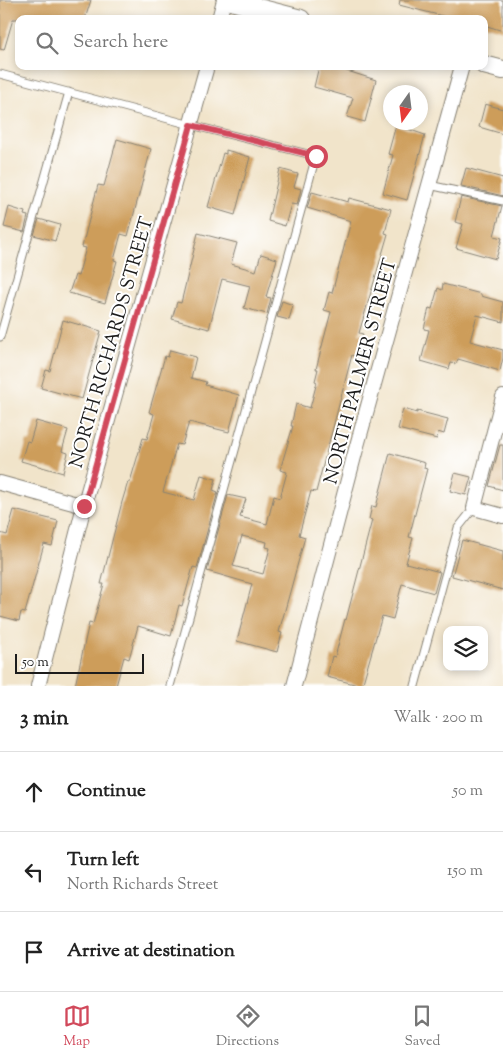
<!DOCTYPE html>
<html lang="en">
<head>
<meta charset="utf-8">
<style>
	:root { --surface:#fff; --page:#f2f2f2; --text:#222; --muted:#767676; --line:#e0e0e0; --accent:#d1495b }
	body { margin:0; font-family:"Sorts Mill Goudy",serif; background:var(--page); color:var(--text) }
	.controls { position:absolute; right:15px; bottom:15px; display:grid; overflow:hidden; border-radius:10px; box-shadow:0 2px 8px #0003 }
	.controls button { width:45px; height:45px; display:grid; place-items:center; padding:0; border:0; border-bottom:1px solid var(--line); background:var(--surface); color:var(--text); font:25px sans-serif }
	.compass { position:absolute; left:383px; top:85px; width:45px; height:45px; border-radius:50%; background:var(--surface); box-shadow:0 2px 8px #0003; rotate:194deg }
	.scale { position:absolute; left:15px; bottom:12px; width:129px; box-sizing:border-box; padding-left:5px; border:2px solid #1c1c1c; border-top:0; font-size:14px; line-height:18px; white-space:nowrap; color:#1c1c1c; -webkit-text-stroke:4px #fff; paint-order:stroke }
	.stop { position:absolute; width:15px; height:15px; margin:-11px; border:4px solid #d1495b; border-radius:50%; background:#fff }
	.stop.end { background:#d1495b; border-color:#fff; box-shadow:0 1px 5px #0008 }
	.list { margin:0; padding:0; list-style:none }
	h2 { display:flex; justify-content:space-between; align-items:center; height:65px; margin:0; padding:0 20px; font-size:21px }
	h2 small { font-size:16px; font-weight:400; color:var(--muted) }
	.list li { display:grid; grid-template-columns:32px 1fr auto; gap:15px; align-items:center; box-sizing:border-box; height:80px; padding:0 20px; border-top:1px solid var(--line) }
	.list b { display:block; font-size:19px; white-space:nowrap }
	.list p { margin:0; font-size:16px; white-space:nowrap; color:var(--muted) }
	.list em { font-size:16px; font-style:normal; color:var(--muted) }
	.icon { flex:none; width:28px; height:28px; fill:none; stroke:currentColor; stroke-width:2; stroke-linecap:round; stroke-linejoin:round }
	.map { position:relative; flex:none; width:503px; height:686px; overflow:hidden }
	.search { position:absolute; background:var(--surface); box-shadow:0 2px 8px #0003; left:15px; right:15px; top:15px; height:55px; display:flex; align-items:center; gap:12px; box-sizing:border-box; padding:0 18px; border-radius:10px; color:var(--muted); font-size:19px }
	.sheet { height:305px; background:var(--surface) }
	nav { display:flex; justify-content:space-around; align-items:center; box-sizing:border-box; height:70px; border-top:1px solid var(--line); background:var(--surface); font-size:14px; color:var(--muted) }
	nav a { display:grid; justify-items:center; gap:2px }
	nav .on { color:var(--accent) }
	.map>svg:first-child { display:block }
	.building { fill:#cd9d5a; fill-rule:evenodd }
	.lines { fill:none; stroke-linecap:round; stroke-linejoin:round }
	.service-casing { stroke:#868073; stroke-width:9 }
	.minor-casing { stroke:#868073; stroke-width:16 }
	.tertiary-casing { stroke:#868073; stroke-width:20 }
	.service { stroke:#fff; stroke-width:7 }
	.minor { stroke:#fff; stroke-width:14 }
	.tertiary { stroke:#fff; stroke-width:18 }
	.route { stroke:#d1495b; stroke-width:6 }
	.labels { text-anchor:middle; stroke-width:4; stroke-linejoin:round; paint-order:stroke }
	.street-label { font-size:19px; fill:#1c1c1c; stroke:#fff }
</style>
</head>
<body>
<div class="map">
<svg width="503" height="686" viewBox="0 0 503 686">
	<rect width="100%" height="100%" fill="#fff"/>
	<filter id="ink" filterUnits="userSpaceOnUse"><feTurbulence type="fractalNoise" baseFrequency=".02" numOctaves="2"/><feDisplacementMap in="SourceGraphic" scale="10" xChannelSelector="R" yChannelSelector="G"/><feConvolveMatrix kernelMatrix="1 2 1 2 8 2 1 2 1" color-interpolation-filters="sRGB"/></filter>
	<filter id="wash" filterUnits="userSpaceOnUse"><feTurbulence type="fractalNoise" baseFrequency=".0096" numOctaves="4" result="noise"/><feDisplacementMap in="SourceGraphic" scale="20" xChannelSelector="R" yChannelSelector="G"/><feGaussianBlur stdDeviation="1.12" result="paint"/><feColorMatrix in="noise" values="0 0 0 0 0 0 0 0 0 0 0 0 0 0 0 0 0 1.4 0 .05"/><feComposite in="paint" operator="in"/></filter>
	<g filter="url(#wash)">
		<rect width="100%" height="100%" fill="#f1e4ca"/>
		<g id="blocks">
			<path class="building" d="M0 0H91L85 19H13L4 50 0 49Z
				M400 0H503V31L484 25V19H454L399 5Z
				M319 66H331L376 80 365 122 347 117 353 98 314 87Z
				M485 104 503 109V134L479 127Z
				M396 125 425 135 407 200 383 193 393 155 388 154Z
				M117 139 151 149 128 236 121 234 114 260 117 261 105 303 69 293 75 275 78 276 86 248 82 247 98 185 104 186Z
				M226 150 250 157 235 215 208 207 223 153 226 154Z
				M466 168 503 178V196L461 186Z
				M280 169 298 174 294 187 301 189 297 205 291 204 285 226 268 221Z
				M312 192 348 202 349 198 391 209 385 233 388 234 359 333 363 334 356 357 352 355 316 492 311 491 299 535 305 537 279 632 282 633 277 652 237 641 252 584 207 571 228 495 246 499 240 517 267 524 274 496 280 498 287 472 280 470 293 426H291L296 404 310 408 317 382 315 381 318 369H316L331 312 324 310 329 292 332 293 351 221 307 208ZM242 536 267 542 266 547 270 548 263 574 233 566Z
				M461 197 502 206 494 236 502 238 496 259 456 248 463 224 455 222Z
				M9 207 25 212 24 215 28 216 24 232 4 227Z
				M39 219 60 225 55 241 34 235Z
				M198 233 237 243 231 264 256 271 261 254 277 259 266 297 271 298 267 314 244 308 250 286 222 279 209 329 172 319 177 302 181 303Z
				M443 284 481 294V296L503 302V322L477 315 470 341 503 350V358L500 371 458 359 456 364 451 363 449 369 421 361 429 330 424 329 429 308 432 309 438 288 442 290Z
				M282 301 293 305 289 320 277 317Z
				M63 320 101 331 82 399 41 388 46 370 50 371Z
				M170 350 196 357 191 378 206 382 205 385 239 395 229 432 189 422 182 445 177 444 163 492 194 500 201 475 216 479 213 490 218 492 197 568 193 567 182 606 179 605 171 636 138 626 129 659 124 657 116 686H75L89 623 93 624 104 584H101L122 502 128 482H130L143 438 147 439 154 414 149 412 165 356 168 357Z
				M403 409 417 413V411L448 419 444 434 438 432 437 439 398 429Z
				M36 421 68 430 62 451 68 453 63 473 21 461 27 441 30 442Z
				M500 445H503V490L489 486Z
				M390 453 425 463 424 468 427 469 409 537 413 538 406 563 440 572 434 593 402 584 393 619 382 616 362 686 327 677 332 656 335 657 345 619 346 620 372 520 369 519 372 506 376 507Z
				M455 473 471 477 466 495 450 491Z
				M14 510 58 521 52 546 44 544 25 613 21 612 19 621 0 616V533L7 535Z
				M462 540 503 551V590L452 576Z"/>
		</g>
	</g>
	<g filter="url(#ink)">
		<use href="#blocks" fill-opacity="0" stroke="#868073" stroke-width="1"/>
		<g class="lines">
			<defs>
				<path id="service" d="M0 74 191 125 316 156 170 686
					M429 185 503 201
					M0 337 69 92
					M415 686 458 528 474 508"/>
				<path id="minor" d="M219 19 224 0
					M503 397 474 508 503 516
					M0 483 84 506
					M38 686 84 506 207 66
					M294 686 355 453 462 66"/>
				<path id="tertiary" d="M227 0 301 19
					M484 65 503 70"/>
			</defs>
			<use href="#service" class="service-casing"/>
			<use href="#minor" class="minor-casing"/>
			<use href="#tertiary" class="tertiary-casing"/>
			<use href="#service" class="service"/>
			<use href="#minor" class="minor"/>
			<use href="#tertiary" class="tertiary"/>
		</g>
	</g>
	<g class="lines" filter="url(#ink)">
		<path class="route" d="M84 506 191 125 316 156"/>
	</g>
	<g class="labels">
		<g class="street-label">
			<text transform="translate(110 342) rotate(-74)" y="7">NORTH RICHARDS STREET</text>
			<text transform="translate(359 371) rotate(-75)" y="7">NORTH PALMER STREET</text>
		</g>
	</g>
</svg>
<div class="controls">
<button><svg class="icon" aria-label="layers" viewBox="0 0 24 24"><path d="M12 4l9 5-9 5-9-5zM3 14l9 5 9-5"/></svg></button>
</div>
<svg class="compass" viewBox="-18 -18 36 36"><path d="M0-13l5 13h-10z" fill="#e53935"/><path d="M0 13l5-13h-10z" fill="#767676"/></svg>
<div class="scale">50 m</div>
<div class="stop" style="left:316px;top:156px"></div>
<div class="stop end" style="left:84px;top:506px"></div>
<div class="search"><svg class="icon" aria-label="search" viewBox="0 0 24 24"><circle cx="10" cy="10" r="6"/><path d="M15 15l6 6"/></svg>Search here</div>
</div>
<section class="sheet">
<h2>3 min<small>Walk · 200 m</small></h2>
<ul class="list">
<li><svg class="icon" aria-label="ahead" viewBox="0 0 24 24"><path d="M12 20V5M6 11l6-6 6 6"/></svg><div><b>Continue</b></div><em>50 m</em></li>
<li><svg class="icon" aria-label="left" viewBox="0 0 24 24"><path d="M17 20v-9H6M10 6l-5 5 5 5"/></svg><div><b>Turn left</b><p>North Richards Street</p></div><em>150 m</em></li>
<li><svg class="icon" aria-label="arrive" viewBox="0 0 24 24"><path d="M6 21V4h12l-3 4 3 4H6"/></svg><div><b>Arrive at destination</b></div></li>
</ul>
</section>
<nav>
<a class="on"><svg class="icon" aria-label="map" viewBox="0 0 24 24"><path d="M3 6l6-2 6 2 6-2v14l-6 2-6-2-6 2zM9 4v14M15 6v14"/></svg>Map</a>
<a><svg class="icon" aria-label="directions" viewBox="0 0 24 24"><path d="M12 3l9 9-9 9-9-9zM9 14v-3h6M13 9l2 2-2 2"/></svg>Directions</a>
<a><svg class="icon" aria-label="saved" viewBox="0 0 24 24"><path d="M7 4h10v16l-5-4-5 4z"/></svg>Saved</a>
</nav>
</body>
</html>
